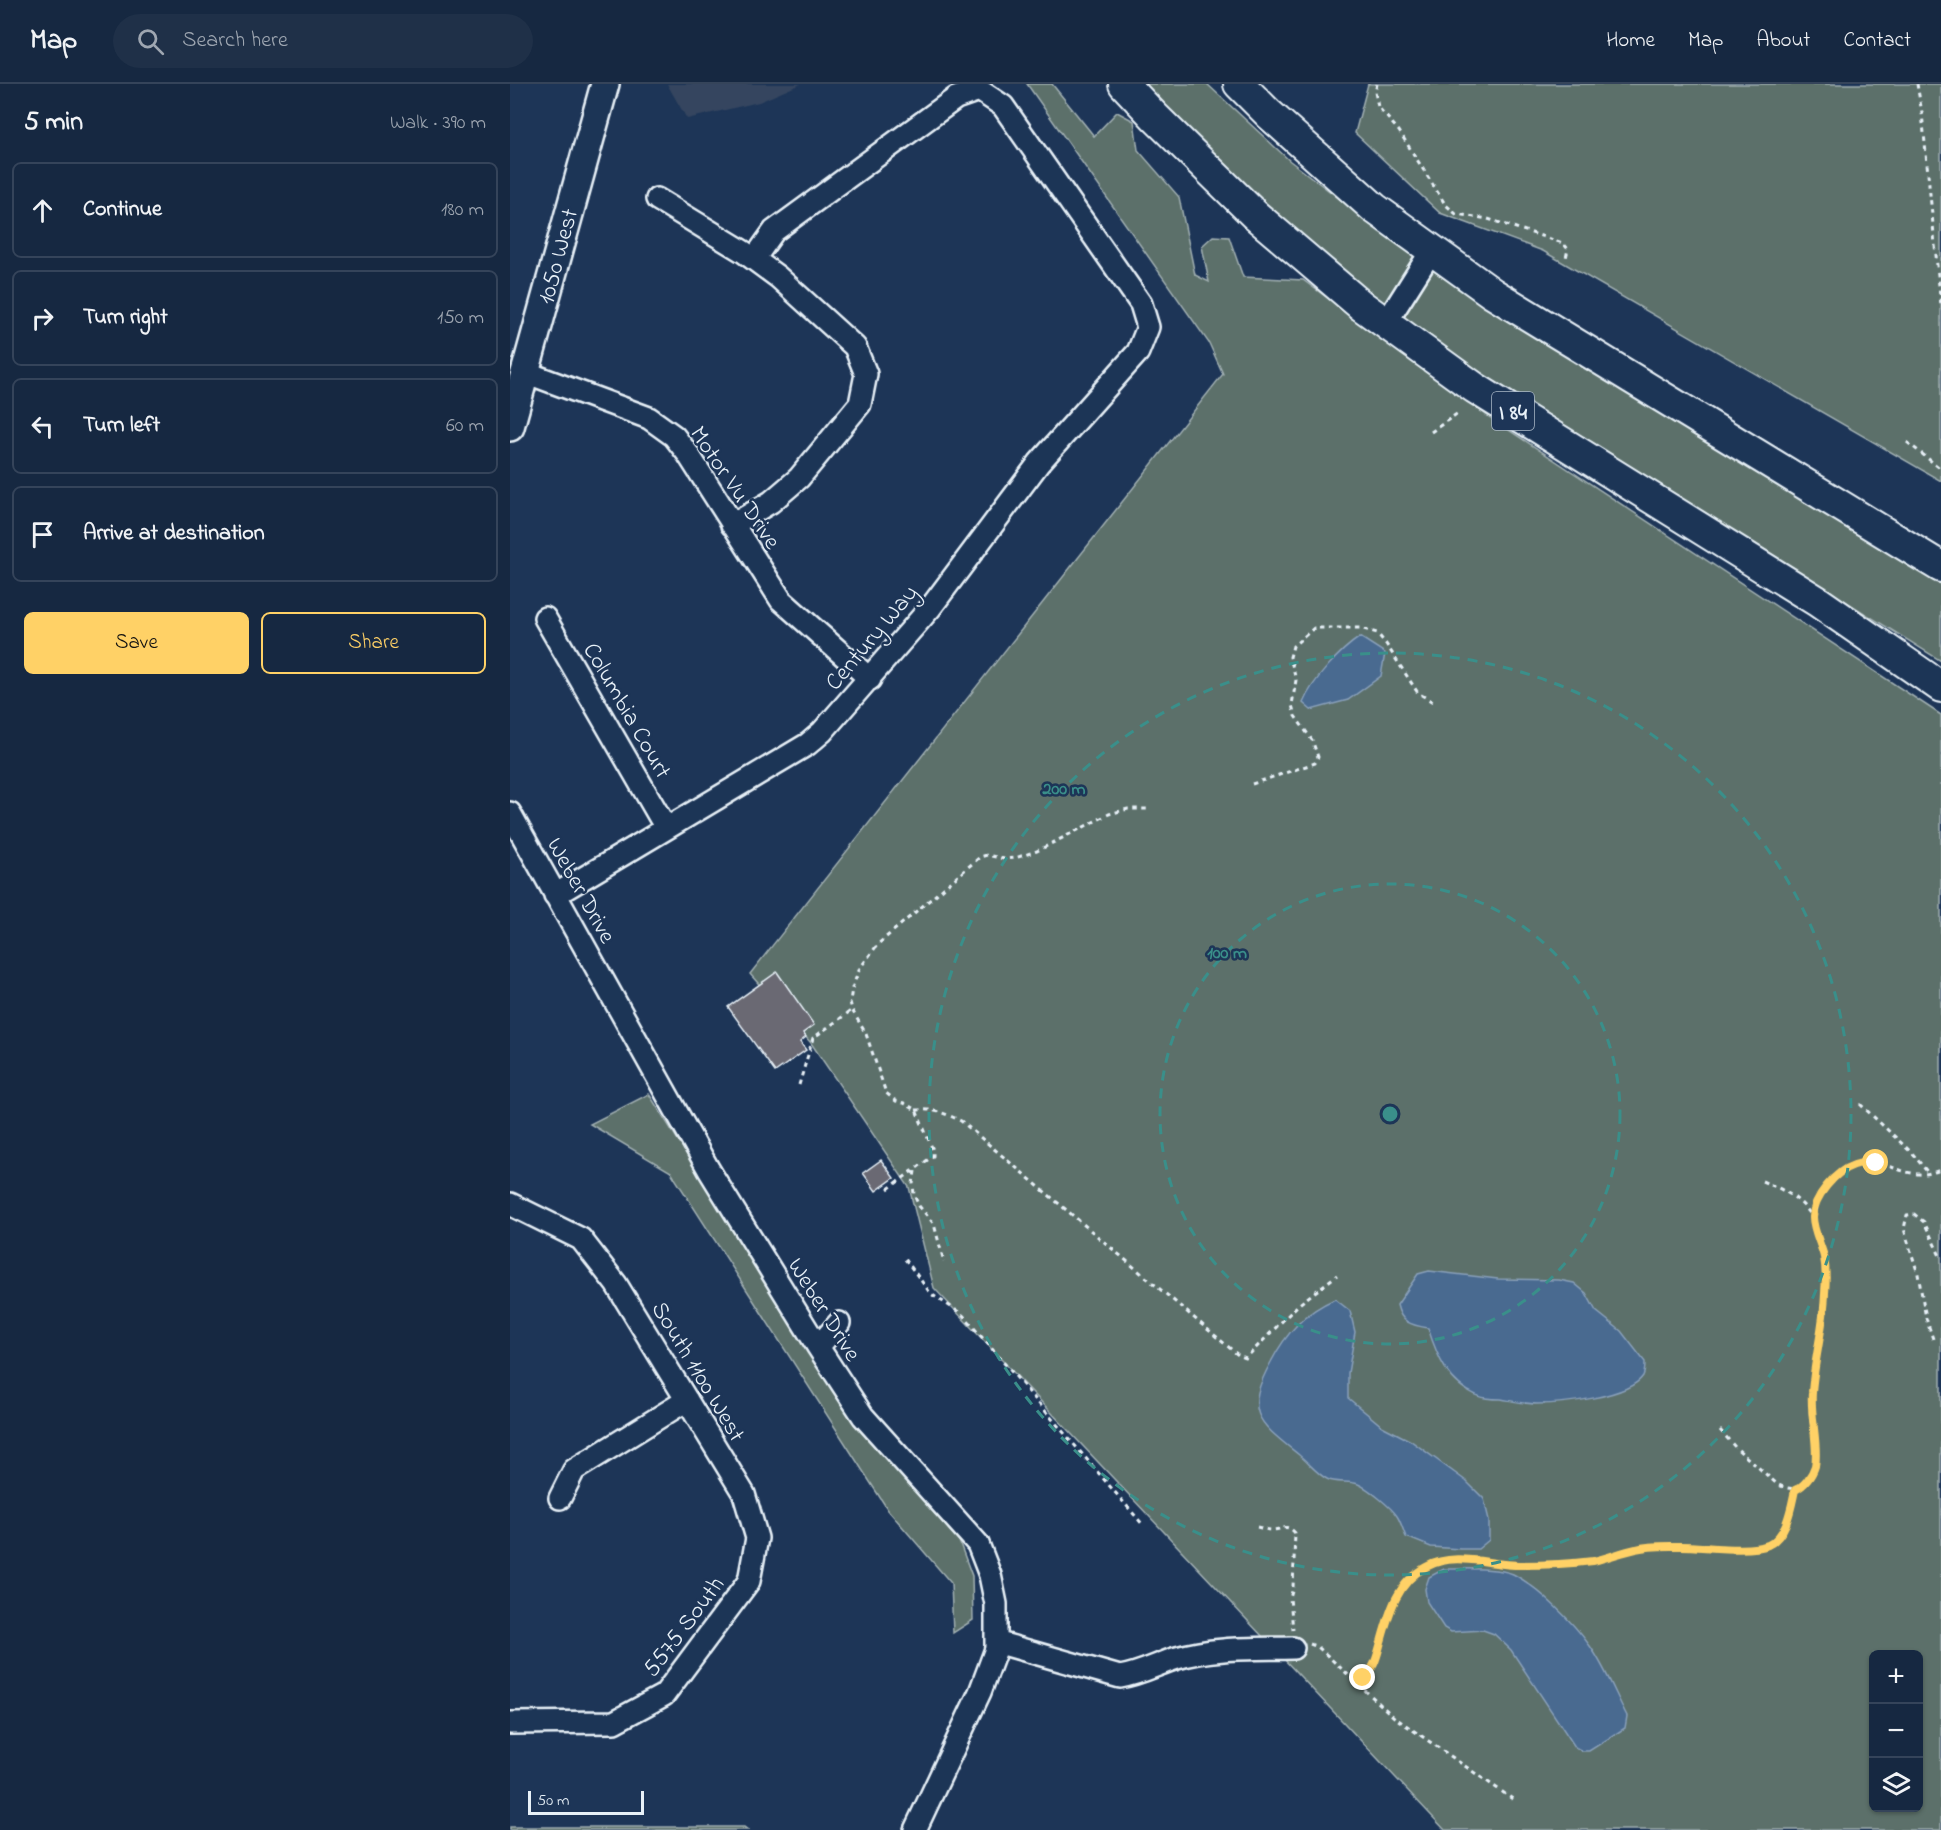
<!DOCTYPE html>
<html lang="en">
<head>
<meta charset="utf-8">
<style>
	:root { --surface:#162841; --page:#1f3048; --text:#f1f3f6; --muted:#9ea6b1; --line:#35445a; --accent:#ffd166 }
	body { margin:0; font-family:"Indie Flower",sans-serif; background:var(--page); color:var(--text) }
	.controls { position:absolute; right:18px; bottom:18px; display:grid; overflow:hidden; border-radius:9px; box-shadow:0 2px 4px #0004 }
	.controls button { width:54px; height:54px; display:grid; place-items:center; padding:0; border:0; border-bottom:2px solid var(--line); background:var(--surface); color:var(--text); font:30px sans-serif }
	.scale { position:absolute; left:18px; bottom:15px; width:116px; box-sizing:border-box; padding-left:6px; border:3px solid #e8f1f8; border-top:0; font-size:16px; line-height:21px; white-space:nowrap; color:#e8f1f8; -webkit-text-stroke:4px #1d3557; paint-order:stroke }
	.stop { position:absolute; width:18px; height:18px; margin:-14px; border:4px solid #ffd166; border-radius:50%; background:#fff }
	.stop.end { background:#ffd166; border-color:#fff; box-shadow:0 2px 6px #0008 }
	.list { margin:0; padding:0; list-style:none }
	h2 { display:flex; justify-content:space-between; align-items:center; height:78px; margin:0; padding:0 24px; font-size:26px }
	h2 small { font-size:20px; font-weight:400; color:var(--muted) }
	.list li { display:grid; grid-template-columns:39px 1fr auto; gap:18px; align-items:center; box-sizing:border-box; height:96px; margin:0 12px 12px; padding:0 12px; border:2px solid var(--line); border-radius:9px }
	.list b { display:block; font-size:22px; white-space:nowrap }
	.list em { font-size:20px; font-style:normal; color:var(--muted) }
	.actions { display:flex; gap:12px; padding:18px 24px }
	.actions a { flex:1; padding:14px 0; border:2px solid var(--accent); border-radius:9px; text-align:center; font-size:21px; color:var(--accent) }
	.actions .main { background:var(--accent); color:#111 }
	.icon { flex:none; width:33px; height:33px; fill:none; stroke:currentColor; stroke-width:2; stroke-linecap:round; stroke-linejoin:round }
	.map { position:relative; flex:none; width:1431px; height:1746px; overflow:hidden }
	header { display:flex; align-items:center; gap:36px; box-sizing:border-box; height:84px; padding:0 30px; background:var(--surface); border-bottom:2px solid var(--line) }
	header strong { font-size:28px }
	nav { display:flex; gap:33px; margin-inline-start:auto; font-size:21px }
	.search { width:420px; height:54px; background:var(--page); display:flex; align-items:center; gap:15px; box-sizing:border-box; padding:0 21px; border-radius:33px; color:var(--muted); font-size:22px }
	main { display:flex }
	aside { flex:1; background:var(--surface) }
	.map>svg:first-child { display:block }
	.built { fill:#34455f }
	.green { fill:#5b706b; stroke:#a2b0b2; stroke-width:1.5; fill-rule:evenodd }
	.water { fill:#4a6a90; stroke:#89a0ba; stroke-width:1.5 }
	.building { fill:#6a6973; stroke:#e8f1f8; stroke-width:1.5 }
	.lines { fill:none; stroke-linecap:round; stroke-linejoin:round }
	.minor-casing { stroke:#e8f1f8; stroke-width:26 }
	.major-casing { stroke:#e8f1f8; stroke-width:32 }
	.highway-casing { stroke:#e8f1f8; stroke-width:34 }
	.path { stroke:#e8f1f8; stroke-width:3; stroke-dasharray:4.5 4.5; stroke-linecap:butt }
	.minor { stroke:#1d3557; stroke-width:21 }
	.major { stroke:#1d3557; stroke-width:27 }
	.highway { stroke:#1d3557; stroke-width:30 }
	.route { stroke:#ffd166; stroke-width:8 }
	.ring { fill:none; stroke:#3a8f8a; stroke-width:3; stroke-dasharray:10 8 }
	.labels { text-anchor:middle; stroke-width:5; stroke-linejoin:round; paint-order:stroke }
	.shield { fill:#1d3557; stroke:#abb9c8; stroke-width:1.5 }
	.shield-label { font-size:22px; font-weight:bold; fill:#e8f1f8 }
	.street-label { font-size:24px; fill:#e8f1f8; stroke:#1d3557 }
	.centre { fill:#3a8f8a; stroke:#1d3557; stroke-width:3 }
	.ring-label { font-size:18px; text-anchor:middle; font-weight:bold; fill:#3a8f8a; stroke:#1d3557; stroke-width:5; stroke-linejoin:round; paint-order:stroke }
</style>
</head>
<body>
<header>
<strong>Map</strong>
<div class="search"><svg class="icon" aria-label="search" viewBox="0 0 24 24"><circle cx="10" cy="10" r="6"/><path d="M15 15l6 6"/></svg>Search here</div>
<nav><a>Home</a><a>Map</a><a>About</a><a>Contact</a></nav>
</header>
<main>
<aside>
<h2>5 min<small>Walk · 390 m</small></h2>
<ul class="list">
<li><svg class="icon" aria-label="ahead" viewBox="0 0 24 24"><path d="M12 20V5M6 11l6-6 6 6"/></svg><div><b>Continue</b></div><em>180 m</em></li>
<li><svg class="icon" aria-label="right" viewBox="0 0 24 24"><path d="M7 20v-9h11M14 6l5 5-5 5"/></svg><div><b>Turn right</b></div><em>150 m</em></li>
<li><svg class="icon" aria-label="left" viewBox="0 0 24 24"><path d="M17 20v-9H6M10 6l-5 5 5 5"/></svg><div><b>Turn left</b></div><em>60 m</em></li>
<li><svg class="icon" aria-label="arrive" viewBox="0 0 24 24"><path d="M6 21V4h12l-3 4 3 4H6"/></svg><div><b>Arrive at destination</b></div></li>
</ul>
<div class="actions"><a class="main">Save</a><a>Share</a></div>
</aside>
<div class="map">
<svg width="1431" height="1746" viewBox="0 0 1431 1746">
	<rect width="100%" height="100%" fill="#1d3557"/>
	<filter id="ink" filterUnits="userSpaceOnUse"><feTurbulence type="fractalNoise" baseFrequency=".0167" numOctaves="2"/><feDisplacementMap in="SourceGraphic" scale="12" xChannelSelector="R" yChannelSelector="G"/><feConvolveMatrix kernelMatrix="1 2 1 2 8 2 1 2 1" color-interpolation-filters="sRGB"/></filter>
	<g filter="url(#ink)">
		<path class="built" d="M157 0H291L249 18 177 35Z"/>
		<path class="green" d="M517 0H542L584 52 607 28 624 37 628 66 669 113 685 191 699 198 692 162 703 152 719 153 733 193 793 196 976 331 1431 631V1746H935L424 1204 399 1103 301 959 240 890 713 290 699 259ZM1364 1570H1408V1724H1364Z
			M632 0H697L780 77 915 180 996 236 1431 494V577L968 287 850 202 741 107Z
			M858 0H1431V397L1033 167 930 129 845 49Z
			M139 1010 346 1339 449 1457 462 1492 463 1536 443 1549 441 1499 378 1426 161 1088 80 1040Z
			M0 1743H234L238 1746H0Z"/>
		<path class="water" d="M850 553 875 569 871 592 838 616 801 626 793 619C802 597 830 566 850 553Z
			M919 1187 988 1195 1049 1196 1064 1199 1076 1209 1086 1227 1111 1247 1135 1278C1135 1283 1135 1288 1133 1292 1119 1313 1052 1320 1027 1320 1015 1320 1003 1317 991 1315 983 1315 974 1315 968 1312 938 1300 927 1272 918 1244 901 1241 891 1239 887 1221L908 1190Z
			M825 1215 840 1227 845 1248 838 1289V1314L872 1342 901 1357 956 1397 974 1415 979 1436V1456L968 1465H950L921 1463 896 1453C893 1446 891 1438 887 1432 882 1424 858 1404 848 1400 839 1396 826 1400 817 1395 807 1390 798 1378 789 1371 748 1338 733 1329 761 1278 776 1249 795 1228 825 1215Z
			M934 1485C951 1485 989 1483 1003 1490 1028 1503 1064 1539 1080 1562 1095 1583 1105 1609 1117 1632L1115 1644 1079 1667H1072L1065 1663 1001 1566 984 1550 973 1546 941 1548 934 1544 917 1518 915 1505 919 1493Z"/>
		<path class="building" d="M267 888 304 941 293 949 296 953 290 958 296 966 265 988 218 923Z
			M371 1076 384 1094 366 1107 353 1089Z"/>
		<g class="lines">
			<defs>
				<path id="minor" d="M147 115 234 168 268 193 345 263 356 290 350 320 289 394 261 418 222 441
					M876 239 922 166
					M15 288 139 334 164 352 178 370 271 516 360 595
					M35 534 156 744
					M0 729 199 1086 308 1263 353 1332 468 1460 480 1491 486 1520V1565L470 1608 405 1746
					M45 811 298 660 312 648 421 523 529 379 628 268 638 243 631 220 493 22 469 6 446 14 264 147 244 175
					M0 1120 71 1155 106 1200 234 1410 247 1454 239 1497 154 1611 104 1638 0 1639
					M308 1263 329 1239
					M50 1414 64 1386 177 1316
					M486 1558 610 1593C630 1590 648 1580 667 1574 704 1563 745 1565 783 1564"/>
				<path id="major" d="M0 343 95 0"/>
				<path id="highway" d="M614 0 645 33 745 131 852 222 965 304 1307 517 1431 603
					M729 0 759 30 864 124 982 209 1431 483"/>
			</defs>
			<use href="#minor" class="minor-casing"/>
			<use href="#major" class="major-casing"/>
			<use href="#highway" class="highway-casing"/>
			<path class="path" d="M867 0 865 8 868 23 889 47 935 120 946 130 978 135 1053 159 1058 165 1056 174
				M1407 0 1412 29 1431 222
				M921 348 948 329
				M1397 358 1431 385
				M742 700 805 679 808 673 802 656 785 632 782 621 786 596 780 573 783 562 804 544H850L867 549 876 560 908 609 923 618
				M289 1001 303 954 342 926
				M1350 1020 1402 1069 1419 1090
				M406 1026C422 1024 437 1030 451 1037L728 1271 736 1274 788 1221 827 1191
				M405 1087 403 1100 404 1111 409 1122 424 1140 434 1178
				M1252 1097C1276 1107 1287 1112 1303 1133
				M378 1105 423 1072V1066L406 1026 394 1019 386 1017 376 1009 356 950 342 926 340 918 342 904 350 884 368 860 470 773 477 771 494 775 505 774 527 767 599 730 618 725H638
				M395 1175 421 1210 452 1230 634 1442
				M1423 1255 1416 1234 1408 1190 1394 1145 1397 1131 1404 1130 1414 1138 1431 1174
				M1210 1346 1225 1363 1267 1400C1283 1409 1296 1404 1303 1387 1311 1369 1300 1343 1301 1324 1303 1275 1317 1228 1314 1178 1313 1163 1301 1145 1304 1130 1307 1113 1318 1099 1331 1089 1362 1064 1379 1088 1409 1090 1416 1091 1424 1088 1431 1086
				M747 1443C752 1444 757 1446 762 1446 772 1446 777 1439 785 1449L783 1504 780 1514 783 1546
				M800 1560 808 1563 884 1633 1004 1716
				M842 1596C848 1595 854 1594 859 1590 866 1582 868 1570 870 1560 880 1525 891 1486 932 1478 961 1472 989 1483 1018 1481 1039 1479 1061 1479 1082 1477 1098 1475 1114 1466 1130 1464 1143 1462 1158 1462 1171 1462 1194 1462 1238 1469 1257 1461 1277 1452 1281 1424 1285 1406"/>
			<use href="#minor" class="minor"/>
			<use href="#major" class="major"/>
			<use href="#highway" class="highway"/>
		</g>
	</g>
	<g class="lines" filter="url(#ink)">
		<path class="route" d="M853 1594C865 1585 867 1572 871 1558 879 1529 887 1498 916 1483 945 1467 979 1481 1010 1481 1033 1481 1059 1480 1083 1477 1097 1474 1112 1468 1126 1465 1140 1461 1157 1462 1172 1462 1194 1462 1239 1469 1258 1461 1277 1452 1281 1424 1285 1406 1294 1402 1302 1392 1305 1382 1309 1362 1300 1332 1302 1309 1304 1276 1314 1243 1315 1209 1316 1198 1316 1184 1314 1173 1311 1160 1303 1146 1303 1133 1303 1113 1326 1087 1344 1081 1352 1078 1358 1078 1366 1079"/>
	</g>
	<g class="ring">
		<circle cx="880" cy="1030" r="230"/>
		<circle cx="880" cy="1030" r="461"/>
	</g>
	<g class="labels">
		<rect class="shield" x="982" y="308" width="42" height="38" rx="4.5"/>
		<g class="shield-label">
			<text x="1003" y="335">I 84</text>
		</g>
		<g class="street-label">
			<text transform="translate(47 172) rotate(-75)" y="8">1050 West</text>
			<text transform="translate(226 403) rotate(56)" y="8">Motor Vu Drive</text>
			<text transform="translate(361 553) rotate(-50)" y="8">Century Way</text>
			<text transform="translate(118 626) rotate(60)" y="8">Columbia Court</text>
			<text transform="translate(72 806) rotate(61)" y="8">Weber Drive</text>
			<text transform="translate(315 1225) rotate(58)" y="8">Weber Drive</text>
			<text transform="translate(189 1287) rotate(59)" y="8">South 1100 West</text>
			<text transform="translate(173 1542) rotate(-53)" y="8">5575 South</text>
		</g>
	</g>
	<circle cx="880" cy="1030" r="9" class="centre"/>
	<g class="ring-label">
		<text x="554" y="710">200 m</text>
		<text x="717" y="874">100 m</text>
	</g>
</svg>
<div class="controls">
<button>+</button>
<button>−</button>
<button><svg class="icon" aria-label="layers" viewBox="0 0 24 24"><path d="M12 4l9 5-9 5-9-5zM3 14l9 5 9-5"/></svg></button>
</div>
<div class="scale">50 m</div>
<div class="stop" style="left:1366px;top:1079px"></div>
<div class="stop end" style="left:853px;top:1594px"></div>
</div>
</main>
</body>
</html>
